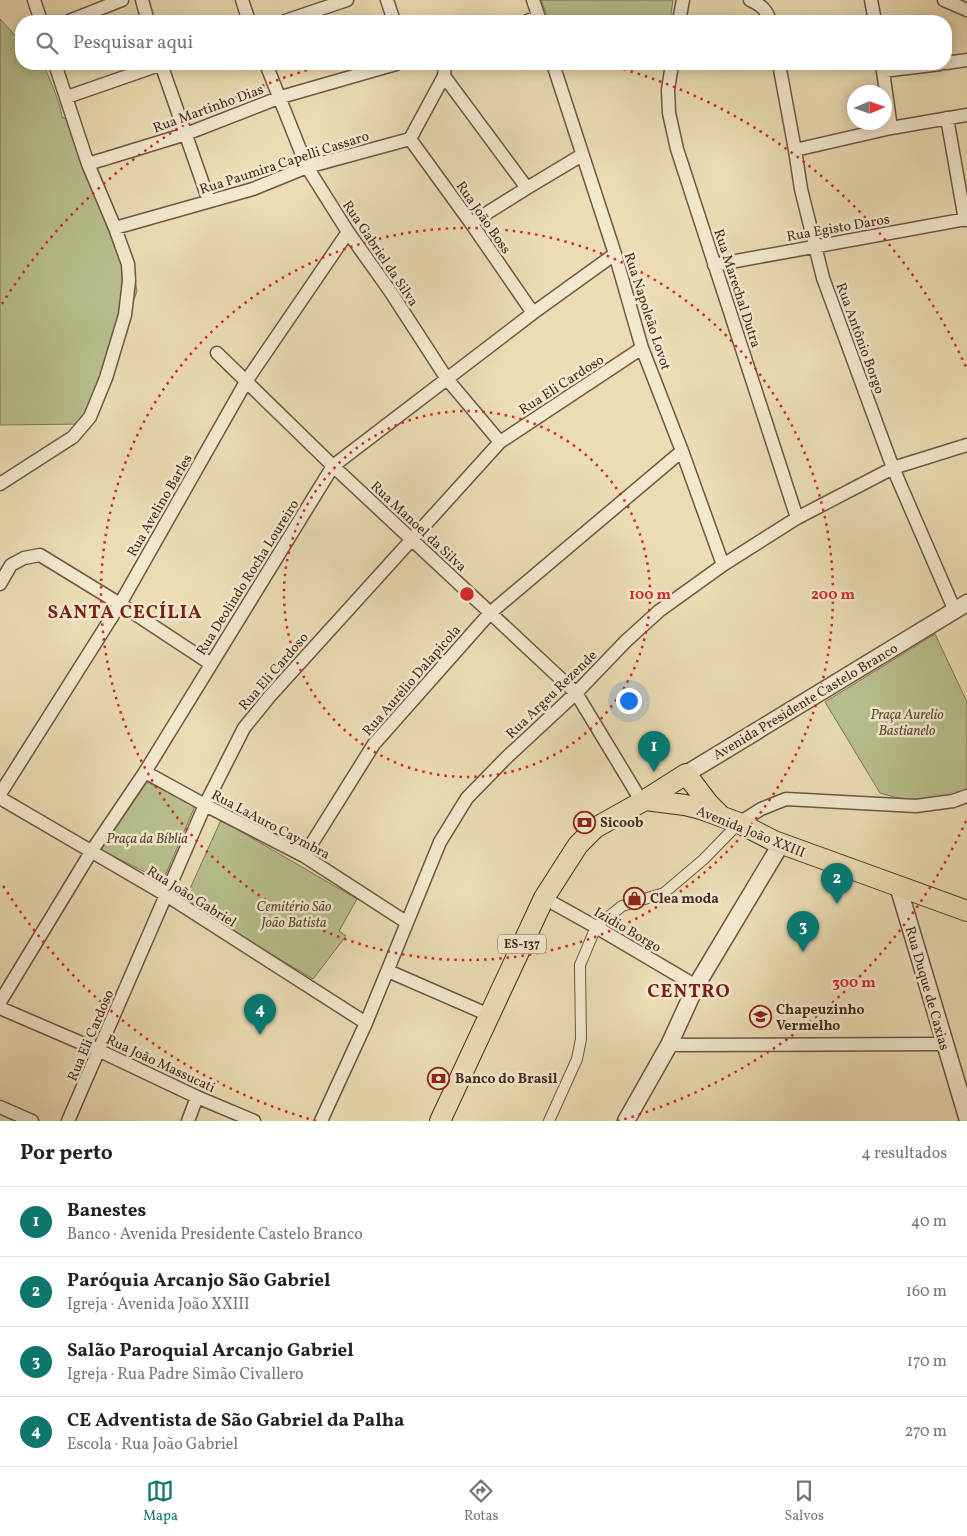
<!DOCTYPE html>
<html lang="pt">
<head>
<meta charset="utf-8">
<style>
	:root { --surface:#fff; --page:#f6f6f6; --text:#222; --muted:#767676; --line:#e0e0e0; --accent:#0f766e }
	body { margin:0; font-family:Vollkorn,serif; background:var(--page); color:var(--text) }
	.compass { position:absolute; left:847px; top:85px; width:45px; height:45px; border-radius:50%; background:var(--surface); box-shadow:0 2px 12px #0003; rotate:88deg }
	.you { position:absolute; left:628px; top:700px; width:18px; height:18px; margin:-12px; border:4px solid #fff; border-radius:50%; background:#1a73e8; box-shadow:0 0 0 8px #1a73e833 }
	.badge { display:grid; place-items:center; width:32px; height:32px; border-radius:50%; background:var(--accent); color:#fff; font-size:16px; font-weight:700 }
	.pin { position:absolute; translate:-50% -41px; filter:drop-shadow(0 1px 2px #0008) }
	.pin::after { content:''; position:absolute; top:26px; width:18px; height:15px; background:inherit; clip-path:polygon(0 0,100% 0,50% 100%) }
	.list { margin:0; padding:0; list-style:none }
	h2 { display:flex; justify-content:space-between; align-items:center; height:65px; margin:0; padding:0 20px; font-size:21px }
	h2 small { font-size:16px; font-weight:400; color:var(--muted) }
	.list li { display:grid; grid-template-columns:32px 1fr auto; gap:15px; align-items:center; box-sizing:border-box; height:70px; padding:0 20px; border-top:1px solid var(--line) }
	.list b { display:block; font-size:19px; white-space:nowrap }
	.list p { margin:0; font-size:16px; white-space:nowrap; color:var(--muted) }
	.list em { font-size:16px; font-style:normal; color:var(--muted) }
	.icon { flex:none; width:28px; height:28px; fill:none; stroke:currentColor; stroke-width:2; stroke-linecap:round; stroke-linejoin:round }
	.map { position:relative; flex:none; width:967px; height:1121px; overflow:hidden }
	.search { position:absolute; background:var(--surface); box-shadow:0 2px 12px #0003; left:15px; right:15px; top:15px; height:55px; display:flex; align-items:center; gap:12px; box-sizing:border-box; padding:0 18px; border-radius:20px; color:var(--muted); font-size:19px }
	.sheet { height:345px; background:var(--surface) }
	nav { display:flex; justify-content:space-around; align-items:center; box-sizing:border-box; height:70px; border-top:1px solid var(--line); background:var(--surface); font-size:14px; color:var(--muted) }
	nav a { display:grid; justify-items:center; gap:2px }
	nav .on { color:var(--accent) }
	.map>svg:first-child { display:block }
	.green { fill:#b7c08d; stroke:#7e7656 }
	.lines { fill:none; stroke-linecap:round; stroke-linejoin:round }
	.pedestrian-casing { stroke:#6e5744; stroke-width:12 }
	.minor-casing { stroke:#6e5744; stroke-width:15 }
	.tertiary-casing { stroke:#6e5744; stroke-width:19 }
	.primary-casing { stroke:#452b1f; stroke-width:22 }
	.pedestrian { stroke:#f2e8ce; stroke-width:10 }
	.minor { stroke:#f2e8ce; stroke-width:12 }
	.tertiary { stroke:#f2e8ce; stroke-width:16 }
	.primary { stroke:#ebdcb3; stroke-width:20 }
	.ring { fill:none; stroke:#d62828; stroke-width:2.5; stroke-dasharray:2.5 5 }
	.labels { text-anchor:middle; stroke-width:5; stroke-linejoin:round; paint-order:stroke }
	.shield { fill:#f2e8ce; stroke:#796454; stroke-width:1 }
	.shield-label { font-size:12px; font-weight:bold; fill:#452b1f }
	.street-label { font-size:14px; fill:#452b1f; stroke:#f2e8ce }
	.park-label { font-size:14px; font-style:italic; fill:#5c4935; stroke:#f2e8ce }
	.poi-label { font-size:14px; font-weight:bold; fill:#452b1f; stroke:#f2e8ce; text-anchor:start }
	.district-label { font-size:19px; font-weight:bold; letter-spacing:1px; fill:#7a1f14; stroke:#f2e8ce }
	.centre { fill:#d62828; stroke:#f2e8ce; stroke-width:2.5 }
	.ring-label { font-size:15px; text-anchor:middle; font-weight:bold; fill:#d62828; stroke:#f2e8ce; stroke-width:5; stroke-linejoin:round; paint-order:stroke }
</style>
</head>
<body>
<div class="map">
<svg width="967" height="1121" viewBox="0 0 967 1121">
	<rect width="100%" height="100%" fill="#ebdcb3"/>
	<filter id="stains"><feTurbulence type="fractalNoise" baseFrequency=".004" numOctaves="4"/><feColorMatrix values="0 0 0 0 .2 0 0 0 0 .09 0 0 0 0 .02 0 0 0 .5 -.17"/></filter>
	<radialGradient id="worn" r=".72"><stop offset=".6" stop-color="#630" stop-opacity="0"/><stop offset="1" stop-color="#630" stop-opacity=".3"/></radialGradient>
	<path class="green" d="M541 0H673L670 21H549Z
		M0 19 21 42V64H42C48 72 61 106 62 117L79 126 130 253 137 291 115 352 84 424 0 425Z
		M935 634 967 702V793L951 799 914 800 898 798 880 793 825 702Z
		M147 782 195 806 163 881 101 850Z
		M221 820 357 899 339 931 346 936 313 979 184 902Z"/>
	<g class="lines">
		<defs>
			<path id="pedestrian" d="M549 1121 577 1059 581 1039 580 965 596 927 622 906 664 893 704 859 739 823"/>
			<path id="minor" d="M34 0 41 21
				M142 0 148 21
				M242 0 249 21
				M387 0 394 21
				M533 0 540 21
				M750 0C761 5 767 10 770 21
				M871 0 875 21
				M944 0 967 10
				M69 21 122 0
				M285 21 347 0
				M527 21 539 17
				M679 21 683 0
				M946 63 967 60
				M161 64 209 201
				M266 64 307 167 348 232 390 291 447 379 500 442
				M553 64 615 254 642 348 682 451 723 565
				M672 64 668 90 669 113 677 149 797 518
				M779 64 795 150 801 189 823 278 893 468 955 611
				M882 64 891 128
				M883 71 940 64
				M444 76 527 188
				M67 97 162 64
				M947 118 965 220
				M410 139 471 223 533 313
				M795 150 891 128 967 115
				M88 164 186 134 281 97 396 64
				M471 223 527 188 582 155
				M115 228 253 189 307 167 410 139 444 76 445 64
				M714 265 967 219
				M217 353 333 466 576 693 642 802
				M0 484 73 437 90 417 106 378 125 315 129 281 128 264 115 228 88 164 55 64
				M0 584 11 565 24 558 40 555 120 604 211 664
				M145 772 205 805 304 856 406 922
				M0 794 120 604 247 380 348 232
				M0 798 166 895 366 1023
				M739 823 761 809 786 799 916 806 953 801 967 796
				M304 856 374 744 490 613 682 451
				M544 898 596 927 696 986
				M388 971 489 1015
				M0 1002 91 852 145 772 333 466 533 313 615 254
				M0 1008 100 1051 197 1097 254 1121
				M669 1045 944 1044
				M0 1107 32 1121
				M68 1121 205 805 244 728 270 696 500 442 642 348
				M188 1121 197 1097
				M321 1121 366 1023 440 842 467 798 506 758 576 693 626 641 659 611 723 565 797 518 893 468 967 445"/>
			<path id="tertiary" d="M686 774 967 603
				M898 886 967 1117
				M626 1121 669 1045 696 986 781 844"/>
			<path id="primary" d="M645 800 685 805 701 809 739 823 774 841 967 911
				M440 1121 544 898 578 845 595 828 645 800 686 774 708 803 721 816"/>
		</defs>
		<use href="#pedestrian" class="pedestrian-casing"/>
		<use href="#minor" class="minor-casing"/>
		<use href="#tertiary" class="tertiary-casing"/>
		<use href="#primary" class="primary-casing"/>
		<use href="#pedestrian" class="pedestrian"/>
		<use href="#minor" class="minor"/>
		<use href="#tertiary" class="tertiary"/>
		<use href="#primary" class="primary"/>
	</g>
	<g class="ring">
		<circle cx="467" cy="594" r="183"/>
		<circle cx="467" cy="594" r="366"/>
		<path d="M966 821A548 548 0 0 1 618 1121M316 1121A548 548 0 0 1 2 884M2 304A548 548 0 0 1 325 65M609 65A548 548 0 0 1 966 367"/>
	</g>
	<defs>
		<symbol id="bank-ring" viewBox="-11 -11 22 22"><circle r="9.5" fill="#f2e8ce" stroke="#8f2418" stroke-width="1.5"/><path d="M-6-4H6V4H-6ZM0-2.3a2.3 2.3 0 1 0 0 4.6a2.3 2.3 0 1 0 0-4.6Z" fill="#8f2418"/></symbol>
		<symbol id="shop-ring" viewBox="-11 -11 22 22"><circle r="9.5" fill="#f2e8ce" stroke="#8f2418" stroke-width="1.5"/><path d="M-5-2.5h2.3a2.7 3.5 0 0 1 5.4 0H5L5.5 6h-11ZM-1.5-2.5h3a1.5 2.3 0 0 0-3 0Z" fill="#8f2418"/></symbol>
		<symbol id="school-ring" viewBox="-11 -11 22 22"><circle r="9.5" fill="#f2e8ce" stroke="#8f2418" stroke-width="1.5"/><path d="M0-5L7-2L0 1L-7-2ZM-4 1L0 2.5L4 1V4Q0 6-4 4Z" fill="#8f2418"/></symbol>
	</defs>
	<g fill-rule="evenodd">
		<use href="#bank-ring" x="572" y="810" width="25" height="25"/>
		<use href="#shop-ring" x="622" y="886" width="25" height="25"/>
		<use href="#school-ring" x="748" y="1004" width="25" height="25"/>
		<use href="#bank-ring" x="426" y="1066" width="25" height="25"/>
	</g>
	<g class="labels">
		<rect class="shield" x="498" y="934.5" width="48" height="19" rx="4"/>
		<g class="shield-label">
			<text x="522" y="948">ES-137</text>
		</g>
		<g class="street-label">
			<text transform="translate(208 108) rotate(-20)" y="5">Rua Martinho Dias</text>
			<text transform="translate(284 162) rotate(-18)" y="5">Rua Paumira Capelli Cassaro</text>
			<text transform="translate(484 217) rotate(55)" y="5">Rua João Boss</text>
			<text transform="translate(838 227) rotate(-10)" y="5">Rua Egisto Daros</text>
			<text transform="translate(381 253) rotate(56)" y="5">Rua Gabriel da Silva</text>
			<text transform="translate(738 288) rotate(72)" y="5">Rua Marechal Dutra</text>
			<text transform="translate(648 311) rotate(72)" y="5">Rua Napoleão Lovot</text>
			<text transform="translate(861 338) rotate(70)" y="5">Rua Antônio Borgo</text>
			<text transform="translate(561 384) rotate(-33)" y="5">Rua Eli Cardoso</text>
			<text transform="translate(159 505) rotate(-60)" y="5">Rua Avelino Barles</text>
			<text transform="translate(419 526) rotate(43)" y="5">Rua Manoel da Silva</text>
			<text transform="translate(247 577) rotate(-58)" y="5">Rua Deolindo Rocha Loureiro</text>
			<text transform="translate(273 671) rotate(-49)" y="5">Rua Eli Cardoso</text>
			<text transform="translate(411 680) rotate(-49)" y="5">Rua Aurélio Dalapicola</text>
			<text transform="translate(551 694) rotate(-44)" y="5">Rua Argeu Rezende</text>
			<text transform="translate(805 701) rotate(-31)" y="5">Avenida Presidente Castelo Branco</text>
			<text transform="translate(271 824) rotate(28)" y="5">Rua LaAuro Caymbra</text>
			<text transform="translate(751 831) rotate(22)" y="5">Avenida João XXIII</text>
			<text transform="translate(192 896) rotate(32)" y="5">Rua João Gabriel</text>
			<text transform="translate(628 929) rotate(30)" y="5">Izidio Borgo</text>
			<text transform="translate(928 988) rotate(74)" y="5">Rua Duque de Caxias</text>
			<text transform="translate(90 1035) rotate(-67)" y="5">Rua Eli Cardoso</text>
			<text transform="translate(161 1063) rotate(25)" y="5">Rua João Massucati</text>
		</g>
		<g class="park-label">
			<text x="907" y="719">Praça Aurelio<tspan x="907" dy="16">Bastianelo</tspan></text>
			<text x="147" y="843">Praça da Bíblia</text>
			<text x="294" y="911">Cemitério São<tspan x="294" dy="16">João Batista</tspan></text>
		</g>
		<g class="poi-label">
			<text x="600" y="827">Sicoob</text>
			<text x="650" y="903">Clea moda</text>
			<text x="776" y="1014">Chapeuzinho<tspan x="776" dy="16">Vermelho</tspan></text>
			<text x="455" y="1083">Banco do Brasil</text>
		</g>
		<g class="district-label">
			<text x="125" y="618">SANTA CECÍLIA</text>
			<text x="689" y="997">CENTRO</text>
		</g>
	</g>
	<circle cx="467" cy="594" r="8" class="centre"/>
	<g class="ring-label">
		<text x="650" y="599">100 m</text>
		<text x="833" y="599">200 m</text>
		<text x="854" y="987">300 m</text>
	</g>
	<rect width="100%" height="100%" filter="url(#stains)"/>
	<rect width="100%" height="100%" fill="url(#worn)"/>
</svg>
<svg class="compass" viewBox="-18 -18 36 36"><path d="M0-13l5 13h-10z" fill="#e53935"/><path d="M0 13l5-13h-10z" fill="#767676"/></svg>
<div class="you"></div>
<div class="pin badge" style="left:654px;top:772px">1</div>
<div class="pin badge" style="left:837px;top:904px">2</div>
<div class="pin badge" style="left:803px;top:952px">3</div>
<div class="pin badge" style="left:260px;top:1035px">4</div>
<div class="search"><svg class="icon" aria-label="search" viewBox="0 0 24 24"><circle cx="10" cy="10" r="6"/><path d="M15 15l6 6"/></svg>Pesquisar aqui</div>
</div>
<section class="sheet">
<h2>Por perto<small>4 resultados</small></h2>
<ul class="list">
<li><span class="badge">1</span><div><b>Banestes</b><p>Banco · Avenida Presidente Castelo Branco</p></div><em>40 m</em></li>
<li><span class="badge">2</span><div><b>Paróquia Arcanjo São Gabriel</b><p>Igreja · Avenida João XXIII</p></div><em>160 m</em></li>
<li><span class="badge">3</span><div><b>Salão Paroquial Arcanjo Gabriel</b><p>Igreja · Rua Padre Simão Civallero</p></div><em>170 m</em></li>
<li><span class="badge">4</span><div><b>CE Adventista de São Gabriel da Palha</b><p>Escola · Rua João Gabriel</p></div><em>270 m</em></li>
</ul>
</section>
<nav>
<a class="on"><svg class="icon" aria-label="map" viewBox="0 0 24 24"><path d="M3 6l6-2 6 2 6-2v14l-6 2-6-2-6 2zM9 4v14M15 6v14"/></svg>Mapa</a>
<a><svg class="icon" aria-label="directions" viewBox="0 0 24 24"><path d="M12 3l9 9-9 9-9-9zM9 14v-3h6M13 9l2 2-2 2"/></svg>Rotas</a>
<a><svg class="icon" aria-label="saved" viewBox="0 0 24 24"><path d="M7 4h10v16l-5-4-5 4z"/></svg>Salvos</a>
</nav>
</body>
</html>
